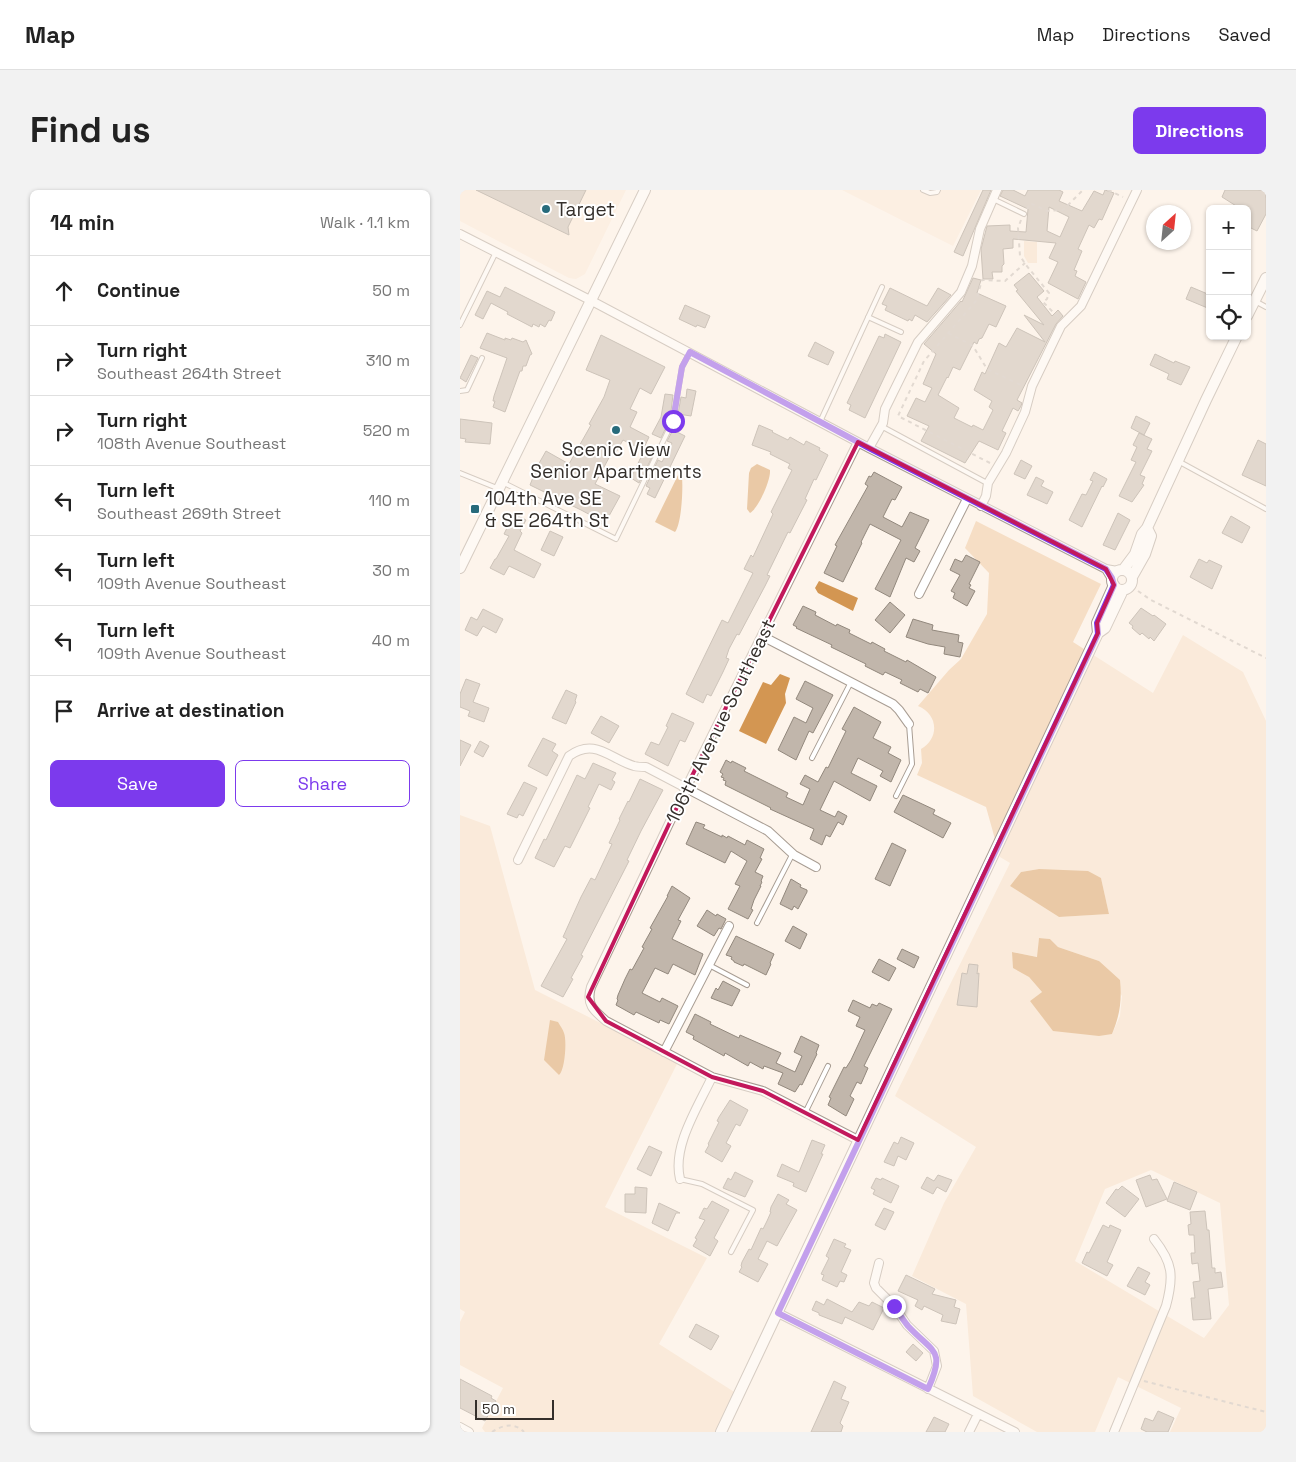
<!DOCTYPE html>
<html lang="en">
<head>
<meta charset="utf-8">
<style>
	:root { --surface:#fff; --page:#f2f2f2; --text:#222; --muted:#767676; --line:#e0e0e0; --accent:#7c3aed }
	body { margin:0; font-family:"Space Grotesk",sans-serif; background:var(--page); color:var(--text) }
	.controls { position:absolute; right:15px; top:15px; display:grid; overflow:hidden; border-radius:8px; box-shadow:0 1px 4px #0004 }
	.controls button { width:45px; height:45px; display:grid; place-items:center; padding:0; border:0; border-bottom:1px solid var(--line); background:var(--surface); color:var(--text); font:25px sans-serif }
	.compass { position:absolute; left:686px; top:15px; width:45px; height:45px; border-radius:50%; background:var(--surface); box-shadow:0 1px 4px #0004; rotate:27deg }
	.scale { position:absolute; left:15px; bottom:12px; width:79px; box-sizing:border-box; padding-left:5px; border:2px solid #342f2b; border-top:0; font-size:14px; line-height:18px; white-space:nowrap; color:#342f2b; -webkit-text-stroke:4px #fff; paint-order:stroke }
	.stop { position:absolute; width:15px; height:15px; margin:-11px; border:4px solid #7c3aed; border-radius:50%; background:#fff }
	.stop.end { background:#7c3aed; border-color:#fff; box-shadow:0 1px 5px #0008 }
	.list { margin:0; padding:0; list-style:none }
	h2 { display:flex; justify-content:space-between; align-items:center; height:65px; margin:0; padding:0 20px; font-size:21px }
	h2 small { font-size:16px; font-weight:400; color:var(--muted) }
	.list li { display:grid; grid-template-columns:32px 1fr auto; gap:15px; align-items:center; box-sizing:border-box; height:70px; padding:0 20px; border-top:1px solid var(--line) }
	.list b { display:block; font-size:19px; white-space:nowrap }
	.list p { margin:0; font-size:16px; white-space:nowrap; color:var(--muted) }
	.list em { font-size:16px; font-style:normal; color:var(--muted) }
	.actions { display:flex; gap:10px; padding:15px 20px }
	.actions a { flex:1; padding:11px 0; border:1px solid var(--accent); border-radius:8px; text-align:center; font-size:18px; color:var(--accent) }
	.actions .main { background:var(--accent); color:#fff }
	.icon { flex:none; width:28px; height:28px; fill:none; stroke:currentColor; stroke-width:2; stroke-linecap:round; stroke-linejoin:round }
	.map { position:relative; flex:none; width:806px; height:1242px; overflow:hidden; border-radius:8px }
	header { display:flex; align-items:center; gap:30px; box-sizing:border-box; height:70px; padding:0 25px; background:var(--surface); border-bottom:1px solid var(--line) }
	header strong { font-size:24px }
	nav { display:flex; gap:28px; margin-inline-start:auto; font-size:18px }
	.intro { display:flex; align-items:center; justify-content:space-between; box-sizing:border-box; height:120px; padding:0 30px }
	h1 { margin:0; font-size:35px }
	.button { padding:12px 22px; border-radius:8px; background:var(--accent); color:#fff; font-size:18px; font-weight:700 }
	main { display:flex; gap:30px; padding:0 30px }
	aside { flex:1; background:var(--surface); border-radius:8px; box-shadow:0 1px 4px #0004 }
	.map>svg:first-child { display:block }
	.built { fill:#fae8d7 }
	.green { fill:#f6dec5; fill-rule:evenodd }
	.water { fill:#d39652 }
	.building { fill:#c1b6ab; stroke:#92887d; fill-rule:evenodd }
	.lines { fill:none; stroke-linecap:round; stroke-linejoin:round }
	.service-casing { stroke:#a89d93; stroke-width:6 }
	.minor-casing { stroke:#a89d93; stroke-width:10 }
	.tertiary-casing { stroke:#a89d93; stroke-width:12 }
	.path { stroke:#c0b8b1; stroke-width:2; stroke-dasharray:4 4; stroke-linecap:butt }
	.service { stroke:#fff; stroke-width:4 }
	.minor { stroke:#fff; stroke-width:8 }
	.tertiary { stroke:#fff; stroke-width:10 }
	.route { stroke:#7c3aed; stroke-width:6 }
	.marked { fill:none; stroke:#c2185b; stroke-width:4; stroke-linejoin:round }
	.poi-dot { fill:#276b7c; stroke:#fff; stroke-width:2 }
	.labels { text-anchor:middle; stroke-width:4; stroke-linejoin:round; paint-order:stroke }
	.poi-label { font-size:19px; fill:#342f2b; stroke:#fff; text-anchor:start }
	.street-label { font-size:19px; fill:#342f2b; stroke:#fff }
</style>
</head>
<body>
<header>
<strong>Map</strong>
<nav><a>Map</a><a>Directions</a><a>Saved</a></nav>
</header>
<div class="intro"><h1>Find us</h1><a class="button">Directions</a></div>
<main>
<aside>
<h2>14 min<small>Walk · 1.1 km</small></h2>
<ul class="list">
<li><svg class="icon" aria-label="ahead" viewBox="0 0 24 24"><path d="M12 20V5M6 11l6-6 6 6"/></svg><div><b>Continue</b></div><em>50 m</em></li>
<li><svg class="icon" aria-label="right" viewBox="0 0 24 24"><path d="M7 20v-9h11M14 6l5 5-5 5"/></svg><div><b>Turn right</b><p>Southeast 264th Street</p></div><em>310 m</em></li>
<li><svg class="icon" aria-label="right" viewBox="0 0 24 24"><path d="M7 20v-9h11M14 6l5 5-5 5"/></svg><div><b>Turn right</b><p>108th Avenue Southeast</p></div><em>520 m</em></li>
<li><svg class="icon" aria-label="left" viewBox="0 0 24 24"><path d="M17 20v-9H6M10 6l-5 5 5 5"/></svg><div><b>Turn left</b><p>Southeast 269th Street</p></div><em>110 m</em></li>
<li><svg class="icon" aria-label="left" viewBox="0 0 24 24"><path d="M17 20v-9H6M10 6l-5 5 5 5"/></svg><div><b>Turn left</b><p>109th Avenue Southeast</p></div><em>30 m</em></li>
<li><svg class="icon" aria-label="left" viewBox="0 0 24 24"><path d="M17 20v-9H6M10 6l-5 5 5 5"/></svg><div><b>Turn left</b><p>109th Avenue Southeast</p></div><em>40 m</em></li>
<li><svg class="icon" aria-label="arrive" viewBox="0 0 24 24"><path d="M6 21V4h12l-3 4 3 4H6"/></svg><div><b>Arrive at destination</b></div></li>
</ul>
<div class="actions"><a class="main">Save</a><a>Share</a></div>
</aside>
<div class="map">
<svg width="806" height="1242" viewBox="0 0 806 1242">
	<rect width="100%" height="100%" fill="#fdf4eb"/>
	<path class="built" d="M0 0H166L125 84 116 89 109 88 0 31Z
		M382 0H521L493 56Z"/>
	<path class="green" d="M564 51 577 52V73H568L564 66Z
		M516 331 641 394 613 452 693 503 723 445 783 482 806 531V1242H710L721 1218 658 1187 635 1242H577L513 1206 506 1114 452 1086 484 1013 516 957 435 906 550 673 540 667 526 617 457 585 462 573 461 559C480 548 478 524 458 516L489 480 501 469 527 424 529 383 505 358ZM579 679 641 688 649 724 599 727 550 696 561 682ZM579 748 590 749 598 757 639 771 662 806 660 826 652 844 570 811 582 802 569 787 552 762 578 767ZM691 980 760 1013 769 1115 744 1148 615 1071 645 999Z
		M0 625 30 636 75 800 218 872 145 1017 247 1068 199 1154 279 1205 261 1242H25L22 1238 43 1198 0 1175V1132L5 1122 0 1119Z"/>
	<path class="water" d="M297 274 310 280C311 290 298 319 290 323L287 319 289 283 291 278Z
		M221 279C224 290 222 334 215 342L195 332Z
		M359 391 398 408 393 421 358 403 355 398Z
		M320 484 330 488 325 504 326 513 306 554 279 541 303 492 311 495Z
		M579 679 628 681 641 688 649 724 599 727 550 696 561 682Z
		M579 748 590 749 598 757 639 771 660 790C662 810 660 825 652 844L639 846 593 841 570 811 582 802 569 787 553 778 552 762 577 767Z
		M90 830 98 832C100 836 103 839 104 843 107 850 105 880 99 885L84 870Z"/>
	<path class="building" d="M16 0H126L108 37 109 45Z
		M523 0H531L503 66 494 62Z
		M543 0H553L565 6 568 0H599L603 2 599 11 622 21 634 1 643 5 645 0 654 3 642 30 639 29 634 38 629 35 618 59 622 61 614 80 617 81 615 86 626 92 618 109 588 93 598 72 589 68 596 53 553 49V58L543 59 544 74 542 76V82H532L533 89H523L521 59 527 36 550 35V41L566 42 568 19 540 6ZM589 17 609 27 600 47 587 41Z
		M765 0H806V24L797 41 787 36V30L790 23 787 22V19H781L762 7Z
		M569 83 584 101 577 107 592 126 598 120 603 126 596 134 557 210 562 213 561 216 558 221 553 218 542 241 546 243 538 260 519 251 505 273 461 251 469 236 447 226 456 208 465 212 472 198 463 194 476 164 464 154 501 111 502 112 513 88 521 90 517 103 546 116 536 137 529 134 522 148 519 149 517 154 514 152 500 180 493 177 488 188 487 187 478 205 499 218 494 228 512 237 513 235 523 240 533 220 529 217 532 211 514 200 522 182 525 184 539 153 546 157 557 138 585 152 564 125 584 135 556 101 558 100 554 95Z
		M45 97 95 122 91 131 89 130 85 137 80 134 79 137 73 134 72 137 47 124 48 122 31 113 23 129 15 125 27 101 40 107Z
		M731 97 750 105V119L726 109Z
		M430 98 467 116 478 98 491 105 467 132 455 125 452 131 449 129 448 131 425 120 427 116 422 114Z
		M225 115 250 126 245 138 237 135 236 137 219 129Z
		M27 143 45 150V148L51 150 52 148 63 152 66 150 72 164 70 165 66 176H63L62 181H60L45 222 33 217 35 211H33L34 206 47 168 20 158Z
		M425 144 441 152 405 228 389 220 391 215 387 213 419 146 424 148Z
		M141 145 205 177 191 204 180 198 170 219 177 222 170 237 189 247 183 260 163 250 155 264 152 262 135 294 160 306 144 335 136 331 138 329 121 320 70 295 74 285 73 284 86 261 109 274 131 235 129 234 144 207 150 190 126 180Z
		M355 152 374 162 368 175 348 166Z
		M695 164 714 173 715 171 730 177 721 195 707 189 709 184 707 183 690 175Z
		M11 165 18 168 6 192 0 188Z
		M227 199 236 201 231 226 218 224 221 207 226 208Z
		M205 204 213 205 210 229 201 248 192 244 201 227Z
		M676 226 690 233 684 245 671 238Z
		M0 229 32 233 30 254 5 252 6 249 0 248Z
		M299 235 313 241 312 242 328 250 330 247 344 255 346 251 360 258 359 260 368 265 357 288 356 290 354 289 345 309 347 310 330 343 328 342 307 385 310 386 305 396 279 445 277 444 269 459 266 468 269 469 263 482 251 506 247 504 243 513 226 504 262 430 268 433 293 383 284 379 291 365 293 367 313 324 311 322 332 280 328 278 330 274 310 264 311 262 292 255Z
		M213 240 225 246 195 308 187 304 190 298 186 296 198 270 202 272 212 253 207 251Z
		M679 243 692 249 687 259 692 261 680 285 685 287 682 294 684 295 672 312 659 306 676 272 671 270 677 257 673 255Z
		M798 250 806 254V296L782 285Z
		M183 263 192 267 179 293 171 288Z
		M561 270 572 276 565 289 554 284Z
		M414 282 442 297 435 310 432 309 423 327 442 337 450 322 469 330 455 358 460 361 454 372 446 368 430 407 415 399 441 350 410 334 401 352 402 353 383 392 364 383 377 356 375 355 408 296 405 294 409 286 411 287Z
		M634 282 647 289 643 297 642 296 622 337 609 330 622 304 626 305 633 291 630 290Z
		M576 287 584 291 581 296 593 302 587 314 567 305Z
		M658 323 670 330 655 360 643 355Z
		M54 324 66 330 60 341 62 343 54 360 81 374 74 388 49 376 44 385 30 378 35 369H36L49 346 44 344Z
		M771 326 790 337 782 353 762 343Z
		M90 341 103 347 94 366 81 360Z
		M506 365 520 372 509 394 511 395 509 398 515 401 507 416 493 408 495 403 491 401 500 385 490 380 495 369 502 372Z
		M739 369 747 373 749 370 762 376 752 399 730 387Z
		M430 412 445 425 430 443 415 430Z
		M343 416 356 422 355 425 376 436 377 434 390 440 389 443 411 454 412 452 425 459 424 461 446 472 447 470 476 487 468 503 460 499 458 502 440 493 442 490 425 482 423 485 405 476 406 474 371 457 372 455 336 438 337 437 333 435Z
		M681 418 693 426 694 425 706 434 694 451 690 447 689 449 682 443 680 445 672 438 673 436 669 433Z
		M23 419 43 429 36 443 23 436 17 446 5 440 11 427 17 430Z
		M453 429 473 435 472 440 499 445 498 452 503 453 500 467 484 464 485 457 468 454 446 447Z
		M6 489 20 494 13 512 29 518 24 532 8 526 10 521 0 517V504Z
		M345 491 373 505 353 543 349 541 336 570 318 560 334 527 346 533 353 518 336 509Z
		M106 500 117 505 115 511 116 512 106 534 92 528Z
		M394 517 421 532 413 548 431 557 428 563 441 570 431 592 420 586 423 581 398 568 391 583 417 596 410 611 374 591 360 620 375 627 378 621 387 626 383 635 378 632 370 647 366 645 362 655 350 649 354 639 310 619 311 618 265 595 266 591 263 590 264 588 261 587 263 584 260 582 266 570 271 573 272 571 286 578 284 581 328 603 326 607 343 615 350 599 340 594 345 585 358 592 366 577 368 578 386 541 382 539Z
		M212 523 234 533 225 552 220 550 208 576 185 564 191 552 199 555 208 537 206 536Z
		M141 526 159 536 149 553 131 543Z
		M83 548 96 554 92 561 98 565 87 586 68 576Z
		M0 550 11 555 0 576Z
		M20 551 29 556 23 567 14 562Z
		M133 573 156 583 152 590 155 592 151 600 139 594 128 617 130 618 110 658 105 656 94 677 75 668 84 649 86 650 117 585 125 589Z
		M180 589 203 600 181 641 167 670 169 671 121 765 123 766 111 788 113 789 103 807 81 796 107 749 103 747 121 707 131 688 135 690 152 654 149 653 160 630 159 629 168 611 169 612Z
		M64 592 77 598 63 626 59 624 57 628 47 624Z
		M443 605 475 620 473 624 491 633 483 648 434 622Z
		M236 632 245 635 243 638 262 647V645L267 648 268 646 285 655 287 650 304 659 300 668 302 669 295 682 303 686 301 691 302 692 300 696H301L294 710 291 719 293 720 288 729 268 719 280 696 275 694 287 671 271 661 265 673 226 654Z
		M432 653 446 660 430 696 415 689Z
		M331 689 341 695 340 697 347 700V702L338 719 334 716 332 720 320 714Z
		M212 696 230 708 218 730 221 731 212 749 243 764 235 785 213 774 208 784 195 778 182 803 200 812 202 808 218 816 209 834 200 830 199 833 176 822 174 825 156 815 158 810 157 809 158 805 165 789 170 779 172 780 184 758 182 757 192 739 190 738 208 706H207Z
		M247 720 256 726 257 724 266 729 261 739 259 738 254 746 237 736Z
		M333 736 347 744 340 759 325 751Z
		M276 746 314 764 310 773 311 774 306 785 284 774 283 776 274 772V771L271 769 272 767 266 765Z
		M442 759 459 767 454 778 437 769Z
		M419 769 436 778 429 791 412 782Z
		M509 774 518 775 517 784 519 783 517 817 497 815 502 783 507 784Z
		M263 791 280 800 272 816 251 808 256 798 258 800Z
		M393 810 410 818 412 814 417 816 419 813 432 819 404 876 408 878 401 894 397 892 390 906 394 909 386 926 368 915 371 908 369 907 384 877 386 878 391 870 405 840 396 836 400 827 388 821Z
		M235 824 251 832 250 834 279 848 280 845 321 863 316 873 335 882 342 866 334 862 341 846 359 855 356 863 357 864 342 895 340 894 335 902 318 894 323 883 304 876 303 879 290 872 288 876 265 863 264 866 233 849 234 846 226 842Z
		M270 910 288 920 280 936 276 934 266 953 271 956 262 972 245 962 249 955 248 954 259 932 257 931 259 927Z
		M441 947 454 953 446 970 438 966 434 976 424 972 434 952 438 954Z
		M352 950 365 955 361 964H363L346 1002 333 996 334 993 317 986 322 974 339 982Z
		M189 956 202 962 191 986 177 979Z
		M275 982 293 991 285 1007 263 998 268 988 271 990Z
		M478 985 492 990 486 1002 477 997 473 1004 461 998 467 987 474 991Z
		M690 985 692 990 697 989 707 1009 686 1017 676 990Z
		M416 988 421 990 422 988 439 996 431 1013 413 1004 415 1000 411 998Z
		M714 992 737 1002 730 1020 707 1011Z
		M662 996 679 1009 665 1027 646 1013 656 999 658 1000Z
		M175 997 187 998 186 1023 165 1022V1004H175Z
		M318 1004 329 1010 326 1014 337 1020 317 1056 307 1051 298 1069 308 1074 298 1092 279 1082 282 1077 281 1076 282 1072 289 1059 291 1060 301 1038 303 1039 307 1031 311 1022H310L311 1017Z
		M252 1011 269 1020 254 1048 258 1051 250 1066 233 1056 237 1049 235 1048 245 1030 239 1028 244 1018 247 1019Z
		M199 1013 220 1023H216L208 1041 192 1033Z
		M424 1018 434 1022 425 1040 415 1035Z
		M745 1021 747 1040H749L752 1078H755V1083L761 1082 763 1097 748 1099 751 1129 733 1130 731 1108H735L733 1092 740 1091 738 1073 732 1074 731 1063H735L734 1045H729L728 1035 731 1034 730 1022Z
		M643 1035 649 1038 650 1035 661 1040 647 1072 653 1075 647 1086 622 1073 627 1062 629 1063Z
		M374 1049 386 1054 384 1057 391 1060 381 1082 387 1085 384 1092 380 1091 377 1097 362 1090 364 1085 361 1084 369 1068 366 1066Z
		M678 1077 690 1083 685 1092 690 1095 685 1105 667 1096Z
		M446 1085 475 1099 472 1104 496 1110 494 1117 500 1119 496 1134 481 1131 483 1125 464 1116 462 1120 455 1116 458 1110 438 1101Z
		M367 1109 392 1122 399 1112 409 1116 412 1112 424 1118 413 1140 385 1127 382 1134 359 1125V1123L352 1120 356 1111 364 1115Z
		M236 1134 259 1146 251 1160 229 1147Z
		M453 1154 463 1163 456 1171 446 1162Z
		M0 1189 32 1206 31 1208 36 1211 25 1231 0 1218Z
		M374 1191 386 1197 381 1209 389 1212 380 1233 383 1236 381 1242H351Z
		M698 1221 714 1228 708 1242H687L681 1239 685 1228 693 1231Z
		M474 1227 489 1234 485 1242H466Z"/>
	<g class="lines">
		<defs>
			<path id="service" d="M463 0 470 3 477 2 478 0
				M533 9 564 24
				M795 111 806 117
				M408 127 441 142
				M0 135 36 62
				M0 201 7 200 22 168
				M360 232 422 97
				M421 236 527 293
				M718 271 806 319
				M0 283 37 298
				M44 293 156 349 213 231 222 177 230 162
				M352 568 391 492
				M436 606 452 574 449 534
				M297 733 333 663
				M249 775 287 795
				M345 923 368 876
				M220 989 242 994 293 1020 271 1062"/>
			<path id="minor" d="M0 44 130 110 409 258 646 379 657 381
				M398 252 226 598 131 797C126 814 133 820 146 831L252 887 303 901 398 950
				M409 258 423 233 425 219 458 152 501 102 512 76 520 39 537 0
				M521 316 526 306 528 293 546 263 565 222 572 196 601 136 621 116 677 0
				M646 379 652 389
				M459 404 507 309
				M302 446 433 514 439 520 449 534
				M58 670 109 566C135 547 150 569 174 576 178 577 182 577 186 577L308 641 334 665 356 677
				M204 862 269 736
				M220 989C212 956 238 917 252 887
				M419 1073 414 1093 416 1098 434 1116 447 1135 474 1161 477 1176 468 1199
				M318 1123 555 1242
				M0 1237 9 1242
				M509 1242 518 1224
				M654 1242 706 1116C714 1086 713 1073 694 1049"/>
			<path id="tertiary" d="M787 126 806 88
				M0 378 185 0
				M663 380 675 364 682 344 687 338 746 210 777 146
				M652 390a10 10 0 1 1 20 0a10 10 0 1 1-20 0Z
				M672 387 685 364 691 346 687 338
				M638 443 637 433 654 395
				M261 1242 638 443 645 438 663 400"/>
		</defs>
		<use href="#service" class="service-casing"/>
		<use href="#minor" class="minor-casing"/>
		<use href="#tertiary" class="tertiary-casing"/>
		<path class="path" d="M648 0 663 7
			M567 19 570 13 587 21 603 20 623 0
			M561 30 558 38 560 66 566 75 589 103 587 109 583 112 598 127
			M488 143 513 156 527 179 563 196
			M530 273 438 226 464 171 516 111 522 90 545 91 565 73
			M678 401 691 410 806 468
			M684 1191 806 1222
			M32 1242C42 1235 55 1232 64 1242"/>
		<use href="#service" class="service"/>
		<use href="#minor" class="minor"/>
		<use href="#tertiary" class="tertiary"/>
	</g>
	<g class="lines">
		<path class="route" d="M213 231 222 177 230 162 409 258 646 379 652 388 654 395 637 433 638 444 318 1123 468 1199C486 1159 473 1163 448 1136 443 1130 438 1122 434 1116"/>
	</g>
	<path d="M0 0H806V1242H0ZM398 252 646 379 654 395 637 433 638 443 398 950 303 901 252 887 146 831 128 807 226 598Z" fill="#fdf4eb" fill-opacity=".55" fill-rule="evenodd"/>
	<path class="marked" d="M398 252 646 379 654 395 637 433 638 443 398 950 303 901 252 887 146 831 128 807 226 598Z"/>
	<g class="poi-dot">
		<circle cx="86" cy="19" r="5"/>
		<circle cx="156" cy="240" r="5"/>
		<rect x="10" y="314" width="10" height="10" rx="2.5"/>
	</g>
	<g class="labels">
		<g class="poi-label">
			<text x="96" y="26">Target</text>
			<text x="156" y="266" text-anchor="middle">Scenic View<tspan x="156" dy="22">Senior Apartments</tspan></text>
			<text x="25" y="315">104th Ave SE<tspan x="25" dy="22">&amp; SE 264th St</tspan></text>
		</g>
		<g class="street-label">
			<text transform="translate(260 531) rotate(-64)" y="7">106th Avenue Southeast</text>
		</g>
	</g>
</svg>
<div class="controls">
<button>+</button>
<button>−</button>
<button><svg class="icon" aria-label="locate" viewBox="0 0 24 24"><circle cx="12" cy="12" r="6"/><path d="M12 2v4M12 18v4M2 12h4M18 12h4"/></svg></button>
</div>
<svg class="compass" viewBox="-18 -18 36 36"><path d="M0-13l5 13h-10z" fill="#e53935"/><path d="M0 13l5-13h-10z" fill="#767676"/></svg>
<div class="scale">50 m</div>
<div class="stop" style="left:213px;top:231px"></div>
<div class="stop end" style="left:434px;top:1116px"></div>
</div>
</main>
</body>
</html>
